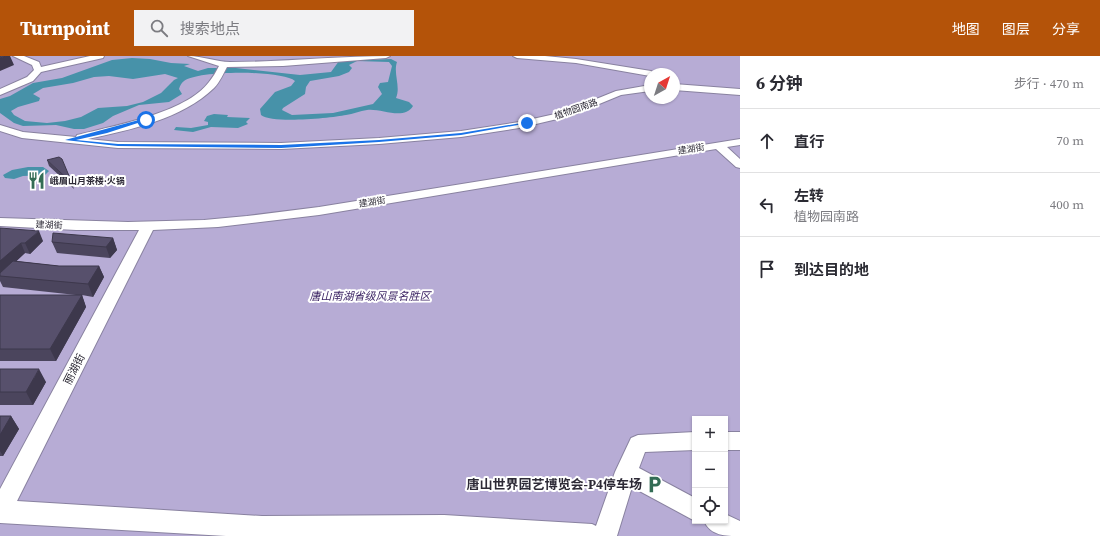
<!DOCTYPE html>
<html lang="zh">
<head>
<meta charset="utf-8">
<style>
	:root { --surface:#fff; --page:#f2f2f3; --text:#2b2b33; --muted:#7c7c81; --line:#e1e1e2; --accent:#b45309 }
	body { margin:0; font-family:"Source Serif 4","Noto Sans SC",serif; background:var(--page); color:var(--text) }
	.controls { position:absolute; right:12px; bottom:12px; display:grid; overflow:hidden; border-radius:0px; box-shadow:0 1px 3px #0004 }
	.controls button { width:36px; height:36px; display:grid; place-items:center; padding:0; border:0; border-bottom:1px solid var(--line); background:var(--surface); color:var(--text); font:20px sans-serif }
	.compass { position:absolute; left:644px; top:12px; width:36px; height:36px; border-radius:50%; background:var(--surface); box-shadow:0 1px 3px #0004; rotate:39deg }
	.stop { position:absolute; width:12px; height:12px; margin:-9px; border:3px solid #1a73e8; border-radius:50%; background:#fff }
	.stop.end { background:#1a73e8; border-color:#fff; box-shadow:0 1px 4px #0008 }
	.list { margin:0; padding:0; list-style:none }
	h2 { display:flex; justify-content:space-between; align-items:center; height:52px; margin:0; padding:0 16px; font-size:17px }
	h2 small { font-size:13px; font-weight:400; color:var(--muted) }
	.list li { display:grid; grid-template-columns:26px 1fr auto; gap:12px; align-items:center; box-sizing:border-box; height:64px; padding:0 16px; border-top:1px solid var(--line) }
	.list b { display:block; font-size:15px; white-space:nowrap }
	.list p { margin:0; font-size:13px; white-space:nowrap; color:var(--muted) }
	.list em { font-size:13px; font-style:normal; color:var(--muted) }
	.icon { flex:none; width:22px; height:22px; fill:none; stroke:currentColor; stroke-width:2; stroke-linecap:round; stroke-linejoin:round }
	.map { position:relative; flex:none; width:740px; height:480px; overflow:hidden }
	header { display:flex; align-items:center; gap:24px; box-sizing:border-box; height:56px; padding:0 20px; background:var(--accent); color:#fff }
	header strong { font-size:19px }
	nav { display:flex; gap:22px; margin-inline-start:auto; font-size:14px }
	.search { width:280px; height:36px; background:var(--page); display:flex; align-items:center; gap:10px; box-sizing:border-box; padding:0 14px; border-radius:0px; color:var(--muted); font-size:15px }
	main { display:flex }
	aside { flex:1; background:var(--surface) }
	.map>svg:first-child { display:block }
	.green { fill:#b7acd5; fill-rule:evenodd }
	.water { fill:#4792a9; fill-rule:evenodd }
	.lines { fill:none; stroke-linecap:round; stroke-linejoin:round }
	.minor-casing { stroke:#8982a0; stroke-width:2 }
	.minor { fill:#fff; fill-rule:evenodd }
	.wall { fill:#4b455d }
	.shaded-wall { fill:#3d384c }
	.building { fill:#57506c; stroke:#3d384c }
	.route { fill:#1a73e8 }
	.labels { text-anchor:middle; stroke-width:4; stroke-linejoin:round; paint-order:stroke }
	.far-street-label { font-size:9px; fill:#2d2a36; stroke:#fff }
	.far-poi-label { font-size:9px; font-weight:bold; fill:#2d2a36; stroke:#fff; text-anchor:start }
	.park-label { font-size:11px; font-style:italic; fill:#371e60; stroke:#fff }
	.street-label { font-size:11px; fill:#2d2a36; stroke:#fff }
	.near-poi-label { font-size:13px; font-weight:bold; fill:#2d2a36; stroke:#fff; text-anchor:end }
</style>
</head>
<body>
<header>
<strong>Turnpoint</strong>
<div class="search"><svg class="icon" aria-label="search" viewBox="0 0 24 24"><circle cx="10" cy="10" r="6"/><path d="M15 15l6 6"/></svg>搜索地点</div>
<nav><a>地图</a><a>图层</a><a>分享</a></nav>
</header>
<main>
<div class="map">
<svg width="740" height="480" viewBox="0 0 740 480">
	<rect width="100%" height="100%" fill="#e2dafb"/>
	<path class="green" d="M0 0H740V480H0ZM650 18H674V42H650ZM695 363H725V465H695Z"/>
	<path class="water" d="M132 2 150 3 171 7 190 8 184 10 198 15 208 12H236L300 19 331 16 339 5 391 3 397 6C393 17 401 31 396 42L409 46 413 50C404 65 381 52 367 54 360 55 353 58 346 59 331 62 272 68 261 59L260 53 275 36 291 30 295 25C282 14 198 14 184 25 181 27 180 30 179 33L182 38 169 46 139 49 113 60 103 67 84 73H74L56 69 23 70 14 67 0 57V43L10 40 33 27 62 22 112 4ZM357 5 389 6 392 10 388 26 380 27 378 31 382 38 373 48 333 57 292 59 282 54 283 52 305 38 306 31 310 25 339 20 349 16 352 12 349 9ZM165 18 178 22 174 24 161 37 143 46 127 50 98 52 81 61 65 65 47 67 25 65 14 59 11 55 18 51 39 45 40 42 33 38 43 32 73 27 94 21 109 20 133 23Z
		M214 58 228 59 227 61 250 62 246 66 248 68 238 72 211 71 193 76 174 74 176 71 191 72 208 69V66L204 65 207 60Z
		M28 111H43L49 115 45 119 23 120 14 123 5 122 3 119 12 114Z"/>
	<g class="lines">
		<defs>
			<path id="minor" d="M13 0H24L39 6 41 11 90 0H104L103 2 41 16 33 25 0 39V33L27 21 34 14 32 9Z
				M188 0C203 0 216 6 230 6 284 6 337 0 390 0L386 2 283 10 227 11C223 18 220 26 214 32 182 63 130 74 88 83L118 86 281 87 379 82 461 75 519 66 564 56 616 35 650 29V35L621 39 570 60 519 72 461 81 379 88 281 93 118 92 22 82 0 75V69L23 76 76 81 77 79C113 70 186 57 209 26 213 21 216 16 219 10Z
				M513 0H545L576 3 651 15 655 18H650V20L576 7 517 2Z
				M674 28 740 33V39L674 34Z
				M740 83V89L727 91 740 103V112L736 111 716 93 319 159 218 171 153 174 17 445 262 460 444 459 592 468 596 470 615 416 631 382 638 379 695 376V394L645 396 639 412 695 442V465L632 431 617 480H226L0 467V433L139 174H76L0 170V162L128 166 204 164 247 160 319 151Z
				M725 376H740V394H725Z
				M725 458 740 465V480C725 480 711 480 704 465H725Z"/>
		</defs>
		<use href="#minor" class="minor-casing"/>
		<use href="#minor" class="minor"/>
	</g>
	<path class="wall" d="M47 104 72 127 74 133 49 110Z
		M0 172 43 185 30 198 25 197 16 205 59 210H99L104 221 93 241 82 239 86 251 56 305H0V239H76L3 231 0 225Z
		M113 182 117 194 110 202 57 197 52 186Z
		M0 313 46 326 33 349H0Z
		M0 360H11L19 373 3 400H0Z"/>
	<path class="shaded-wall" d="M6 0H10L14 9 0 15V2Z
		M39 175 43 185 30 198 25 187Z
		M113 182 117 194 110 202 106 191Z
		M21 187 25 197 1 220H0V205Z
		M99 210 104 221 93 241 88 228Z
		M82 239 86 251 56 305 50 293Z
		M39 313 46 326 33 349 26 336Z
		M11 360 19 373 3 400 0 395V379Z"/>
	<path class="building" d="M0 0H6L0 2Z
		M59 101 62 103 72 127 47 104Z
		M0 172 39 175 25 187H21L0 205Z
		M53 177 113 182 106 191 52 186Z
		M13 205 59 210H99L88 228 0 220V217Z
		M0 239H82L50 293H0Z
		M0 313H39L26 336H0Z
		M0 360H11L0 379Z"/>
	<path class="route" d="M146 62 147 64 107 77 76 84 118 88 281 89 379 84 461 77 527 66 529 67 461 79 379 86 281 92 118 90 65 84Z"/>
	<defs>
		<symbol id="restaurant-bare" viewBox="-9 -9 18 18"><path d="M-5-6h1v4h1v-4h1v4h1v-4h1v5L-1.5 .5V6h-2V.5L-5-1ZM5-6V6H3V1.5H1.5Q1.5-4 5-6Z" fill="#336c55" stroke="#fff" stroke-width="2.5" paint-order="stroke"/></symbol>
		<symbol id="parking-bare" viewBox="-9 -9 18 18"><path d="M-3.5-5.5H1a3.5 3.5 0 0 1 0 7H-1V5.5H-3.5ZM-1-3.4V-.6H.8a1.4 1.4 0 0 0 0-2.8Z" fill="#336c55" stroke="#fff" stroke-width="2.5" paint-order="stroke"/></symbol>
	</defs>
	<g fill-rule="evenodd">
		<use href="#restaurant-bare" x="24" y="112" width="25" height="25"/>
		<use href="#parking-bare" x="642" y="416" width="25" height="25"/>
	</g>
	<g class="labels">
		<g class="far-street-label">
			<text transform="translate(576 53) rotate(-19)" y="3">植物园南路</text>
			<text transform="translate(691 93) rotate(-9)" y="3">建湖街</text>
			<text transform="translate(372 146) rotate(-9)" y="3">建湖街</text>
			<text transform="translate(49 169) rotate(2)" y="3">建湖街</text>
		</g>
		<g class="far-poi-label">
			<text x="50" y="128">峨眉山月茶楼·火锅</text>
		</g>
		<g class="park-label">
			<text x="370" y="244">唐山南湖省级风景名胜区</text>
		</g>
		<g class="street-label">
			<text transform="translate(74 313) rotate(-63)" y="4">丽湖街</text>
		</g>
		<g class="near-poi-label">
			<text x="642" y="433">唐山世界园艺博览会-P4停车场</text>
		</g>
	</g>
</svg>
<div class="controls">
<button>+</button>
<button>−</button>
<button><svg class="icon" aria-label="locate" viewBox="0 0 24 24"><circle cx="12" cy="12" r="6"/><path d="M12 2v4M12 18v4M2 12h4M18 12h4"/></svg></button>
</div>
<svg class="compass" viewBox="-18 -18 36 36"><path d="M0-13l5 13h-10z" fill="#e53935"/><path d="M0 13l5-13h-10z" fill="#7c7c81"/></svg>
<div class="stop" style="left:146px;top:64px"></div>
<div class="stop end" style="left:527px;top:67px"></div>
</div>
<aside>
<h2>6 分钟<small>步行 · 470 m</small></h2>
<ul class="list">
<li><svg class="icon" aria-label="ahead" viewBox="0 0 24 24"><path d="M12 20V5M6 11l6-6 6 6"/></svg><div><b>直行</b></div><em>70 m</em></li>
<li><svg class="icon" aria-label="left" viewBox="0 0 24 24"><path d="M17 20v-9H6M10 6l-5 5 5 5"/></svg><div><b>左转</b><p>植物园南路</p></div><em>400 m</em></li>
<li><svg class="icon" aria-label="arrive" viewBox="0 0 24 24"><path d="M6 21V4h12l-3 4 3 4H6"/></svg><div><b>到达目的地</b></div></li>
</ul>
</aside>
</main>
</body>
</html>
